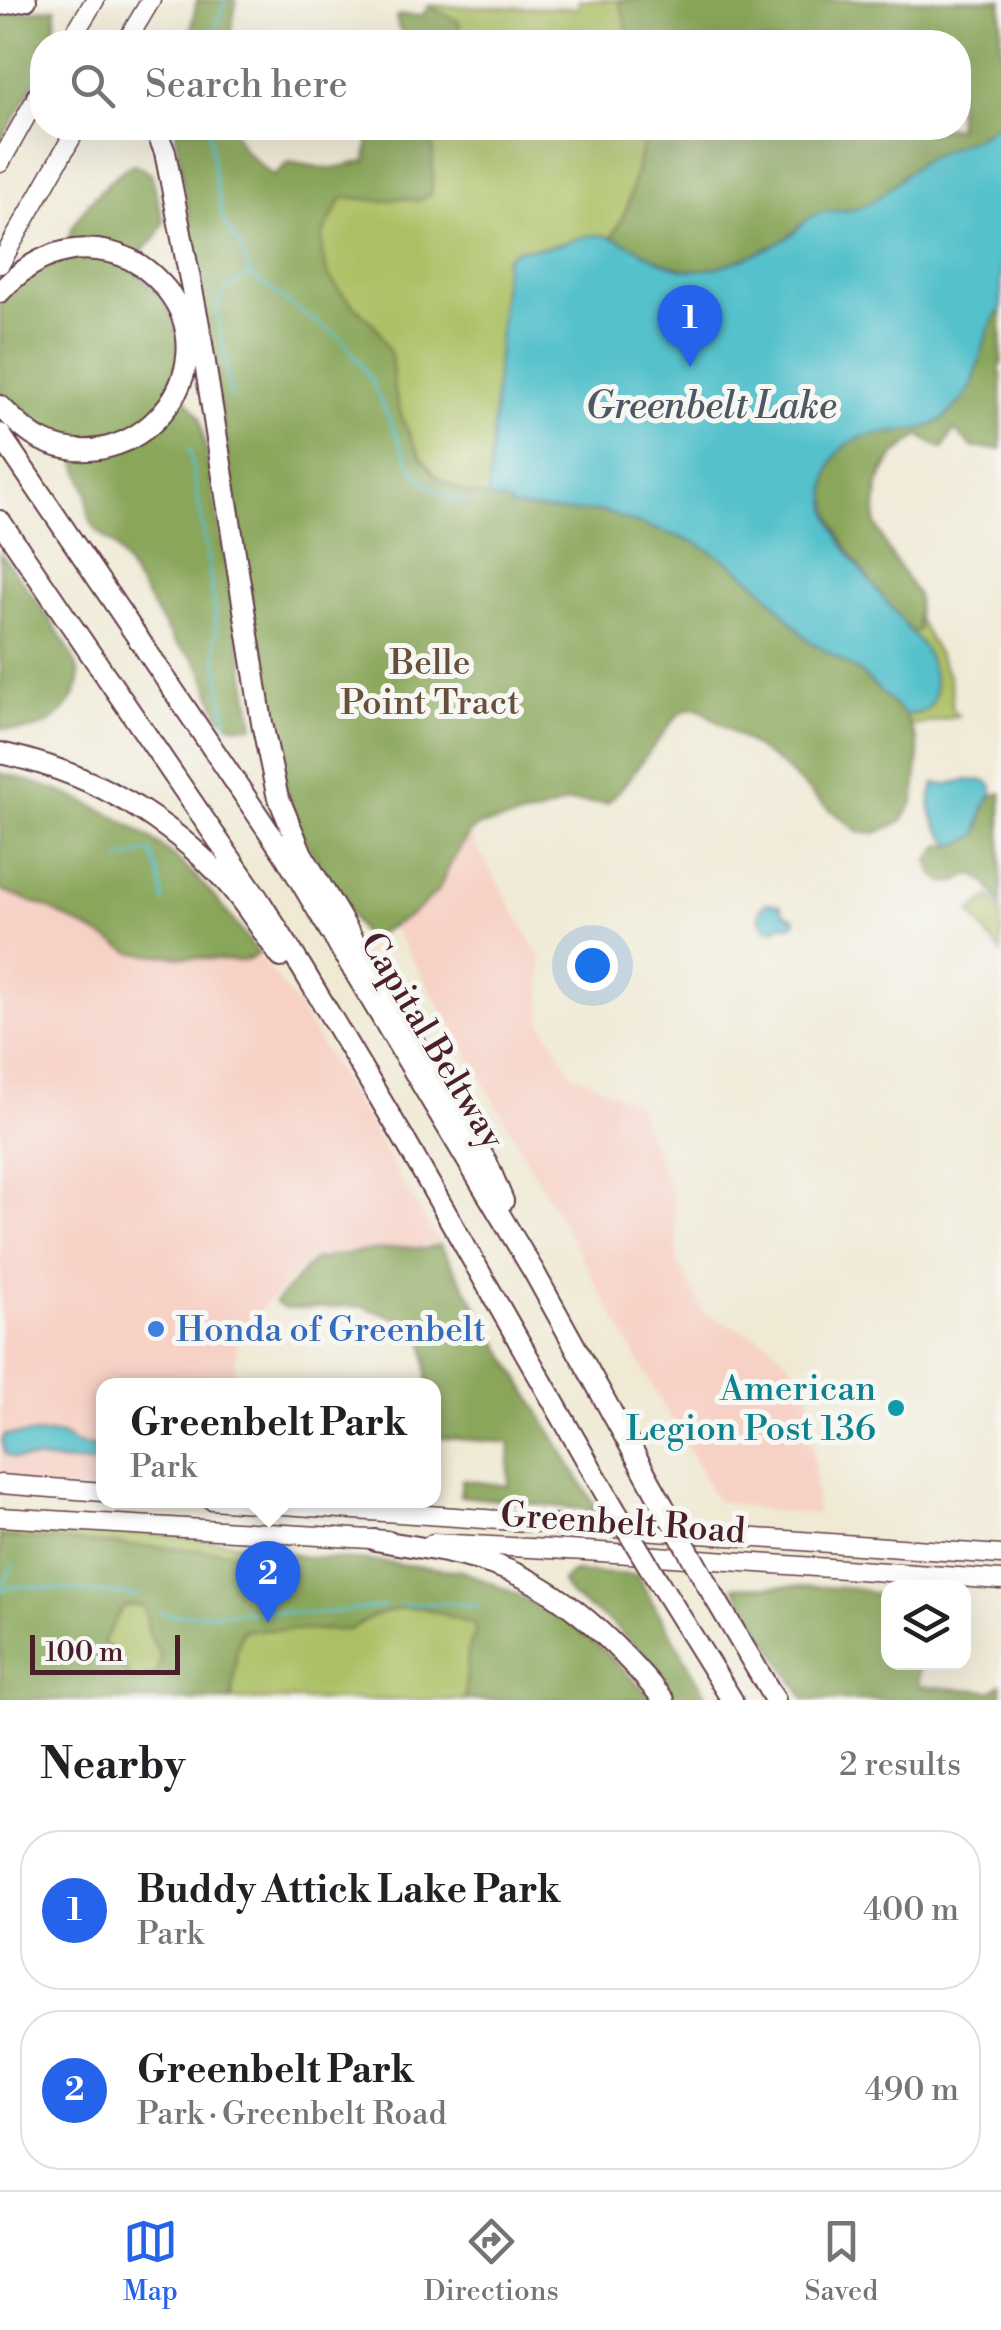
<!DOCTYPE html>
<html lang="en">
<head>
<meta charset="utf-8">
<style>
	:root { --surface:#fff; --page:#f2f2f2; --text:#202124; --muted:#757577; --line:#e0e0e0; --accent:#2563eb }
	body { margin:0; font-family:"Libre Bodoni",serif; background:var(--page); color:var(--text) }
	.controls { position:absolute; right:30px; bottom:30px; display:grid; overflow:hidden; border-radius:20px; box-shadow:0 10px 40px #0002 }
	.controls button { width:90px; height:90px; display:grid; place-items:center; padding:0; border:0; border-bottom:2px solid var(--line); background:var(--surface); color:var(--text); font:50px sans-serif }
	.scale { position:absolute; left:30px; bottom:25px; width:150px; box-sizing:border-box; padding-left:10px; border:5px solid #4a1f2b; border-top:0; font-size:28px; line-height:35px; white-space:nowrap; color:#4a1f2b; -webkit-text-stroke:8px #f6f6f2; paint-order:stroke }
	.you { position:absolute; left:592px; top:965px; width:35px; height:35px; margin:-25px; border:8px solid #fff; border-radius:50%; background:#1a73e8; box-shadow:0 0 0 15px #1a73e833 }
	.badge { display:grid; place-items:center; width:65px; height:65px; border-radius:50%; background:var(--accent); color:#fff; font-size:32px; font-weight:700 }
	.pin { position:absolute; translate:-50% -82px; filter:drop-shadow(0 2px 5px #0008) }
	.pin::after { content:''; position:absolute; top:52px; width:35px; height:30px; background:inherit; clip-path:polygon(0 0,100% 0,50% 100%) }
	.popup { position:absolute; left:96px; top:1378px; width:345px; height:130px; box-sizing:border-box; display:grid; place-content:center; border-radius:20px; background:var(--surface); filter:drop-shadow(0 2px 8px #0005); font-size:32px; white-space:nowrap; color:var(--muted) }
	.popup b { font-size:38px; color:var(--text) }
	.popup::after { content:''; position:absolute; left:50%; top:100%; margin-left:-20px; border:20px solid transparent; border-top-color:var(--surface) }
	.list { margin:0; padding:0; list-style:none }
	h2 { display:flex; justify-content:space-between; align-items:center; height:130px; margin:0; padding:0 40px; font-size:42px }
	h2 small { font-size:32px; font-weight:400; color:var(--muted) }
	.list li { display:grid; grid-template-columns:65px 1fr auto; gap:30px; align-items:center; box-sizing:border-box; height:160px; margin:0 20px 20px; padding:0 20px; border:2px solid var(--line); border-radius:40px }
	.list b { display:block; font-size:38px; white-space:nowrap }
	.list p { margin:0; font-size:32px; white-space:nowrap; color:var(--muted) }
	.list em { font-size:32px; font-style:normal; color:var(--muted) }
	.icon { flex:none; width:55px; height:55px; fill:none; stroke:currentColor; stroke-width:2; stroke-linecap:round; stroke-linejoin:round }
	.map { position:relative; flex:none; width:1001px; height:1700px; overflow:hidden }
	.search { position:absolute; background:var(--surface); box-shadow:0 10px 40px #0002; left:30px; right:30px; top:30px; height:110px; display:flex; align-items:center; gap:25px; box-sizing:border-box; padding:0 35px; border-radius:40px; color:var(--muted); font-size:38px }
	.sheet { height:490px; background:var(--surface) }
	nav { display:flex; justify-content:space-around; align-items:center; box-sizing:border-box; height:140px; border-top:2px solid var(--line); background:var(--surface); font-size:28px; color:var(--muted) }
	nav a { display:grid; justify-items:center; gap:5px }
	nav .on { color:var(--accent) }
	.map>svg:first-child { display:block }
	.built { fill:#f7d1c6 }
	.green { fill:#acc064; stroke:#7b7048; stroke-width:2.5 }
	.forest { fill:#89a65a; stroke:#6a6242; stroke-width:2.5; fill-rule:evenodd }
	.water { fill:#54c1cc; stroke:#4f707c; stroke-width:2.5 }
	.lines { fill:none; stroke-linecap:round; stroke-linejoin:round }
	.stream { stroke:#54c1cc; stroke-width:2.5 }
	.primary-casing { stroke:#633d44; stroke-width:21 }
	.highway-casing { stroke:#633d44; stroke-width:24 }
	.primary { stroke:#fff; stroke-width:18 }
	.highway { stroke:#fff; stroke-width:20 }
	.highway-bridge-casing { stroke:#633d44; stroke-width:24; stroke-linecap:butt }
	.highway-bridge { stroke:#fff; stroke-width:20 }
	.shop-dot { fill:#3f7fe0; stroke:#f6f6f2; stroke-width:4 }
	.culture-dot { fill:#0f9aa8; stroke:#f6f6f2; stroke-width:4 }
	.labels { text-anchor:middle; stroke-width:10; stroke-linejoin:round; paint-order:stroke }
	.park-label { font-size:35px; fill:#674f3c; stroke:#f6f6f2 }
	.street-label { font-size:35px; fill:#4a1f2b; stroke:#f6f6f2 }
	.shop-label { font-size:35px; fill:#366cbe; stroke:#f6f6f2; text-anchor:start }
	.culture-label { font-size:35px; fill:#0d838f; stroke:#f6f6f2; text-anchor:end }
	.water-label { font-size:38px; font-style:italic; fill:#4e5863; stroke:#f6f6f2 }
</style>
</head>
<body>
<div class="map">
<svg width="1001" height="1700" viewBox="0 0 1001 1700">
	<rect width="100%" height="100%" fill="#f6f6f2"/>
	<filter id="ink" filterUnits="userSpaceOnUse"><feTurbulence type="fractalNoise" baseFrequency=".01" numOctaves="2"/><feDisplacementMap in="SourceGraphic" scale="20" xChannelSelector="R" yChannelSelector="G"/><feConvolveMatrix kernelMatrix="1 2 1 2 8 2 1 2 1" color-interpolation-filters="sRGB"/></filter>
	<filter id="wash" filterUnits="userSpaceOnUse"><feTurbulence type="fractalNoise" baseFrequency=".0048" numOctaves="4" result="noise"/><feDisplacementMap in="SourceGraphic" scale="40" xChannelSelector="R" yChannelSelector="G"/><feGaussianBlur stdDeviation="2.25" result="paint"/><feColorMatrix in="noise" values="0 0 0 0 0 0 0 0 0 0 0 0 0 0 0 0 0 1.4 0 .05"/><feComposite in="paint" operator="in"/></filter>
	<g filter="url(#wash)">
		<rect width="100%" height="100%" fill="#f0ead5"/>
		<path class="built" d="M469 833 541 958 542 1022 572 1073 637 1105 674 1199 678 1263 705 1314 769 1342 809 1384 817 1514 772 1511 716 1500 465 1048 392 926 413 914 438 892 450 865Z
			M0 890 46 907 246 960 259 954 299 1008 440 1245 425 1244 413 1251 407 1246 311 1256 238 1334 233 1385 103 1386V1492L0 1484Z"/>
		<path class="green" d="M579 0H1001V363L919 436 894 455 878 484 875 523 887 549 917 595 918 619 938 654 949 677 952 692V711L959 716 856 739 476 520C458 498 438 479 421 457L324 290 304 234 366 161 389 128H958V42H420L429 6 579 8Z
			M990 897 1001 911V953L970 912Z
			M0 1525 163 1535 228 1542 398 1574 625 1700H0Z"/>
		<path class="forest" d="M197 0H236L230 42H189Z
			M619 0H1001V120C977 144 938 153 908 172 890 184 884 199 859 208 843 213 822 212 807 220 799 224 793 235 784 240 765 251 720 269 698 270 672 271 635 249 612 238L627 208 647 128H958V42H631Z
			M429 6 459 22 461 42H411L399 29 396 17 402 15 422 16Z
			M56 8 54 42H42V70L0 143V14Z
			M177 128H233L243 149 273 176 289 162 330 169 366 161 370 128H432L433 172 431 194 418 201 402 198 382 201 345 197 342 199 323 234 322 253 328 275 341 292 377 328 391 355 394 389 403 421 421 457 435 476 465 493 567 512 601 511 697 543 731 563 761 587 807 639 861 673 905 715 917 741 919 754 914 801 901 822 876 833 859 832 823 804 780 764 699 709C689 707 684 710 676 717L619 791 607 803 568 802 536 814 479 826 469 833 450 865 438 891 413 914 366 940 304 839 296 821 277 759 176 138Z
			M134 164 151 173 164 223 155 239 128 264C152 286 179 310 179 346 179 356 175 368 173 379L188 402 200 417 254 726H234L219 715 202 669 192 657 174 642 115 546 99 533 91 522 88 511V496L70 442C43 431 17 417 0 393V301L17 284 65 256C67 248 68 239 71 231 78 213 115 171 134 164Z
			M1001 309V363L999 370 1001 374V449L974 448 954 430 943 449 919 436 894 455 885 468 878 484 875 523 887 549 917 595 918 630 910 633C882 593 806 518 831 465 838 450 848 441 864 436 890 428 925 435 945 416 954 408 966 398 971 388 982 361 982 333 1001 309Z
			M0 553C18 576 78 650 79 677 80 689 71 702 63 711 43 732 27 733 0 728Z
			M0 773C71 791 137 820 190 871 216 896 237 926 259 954L246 960 235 961 133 953 46 907 0 890Z
			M1001 793V905C992 891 987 879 970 874L957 882 945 883 934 875 928 862 940 846 957 845 980 830C983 814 983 796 1001 793Z
			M440 1245 598 1511 460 1496 462 1480 508 1486 510 1443 433 1437V1386L428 1385 425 1344 399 1319 361 1306 286 1309 275 1303 313 1260 358 1252 404 1247 424 1249Z
			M0 1537 371 1561 462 1571 509 1591 564 1619 602 1649 654 1700H465L468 1647 475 1634V1625L421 1607 400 1608 373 1616 349 1630H243L237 1649 232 1700H0ZM129 1605 143 1606C147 1615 146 1624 149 1632 155 1656 165 1644 157 1674L133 1683 119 1658 103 1642 122 1608Z
			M574 1572 637 1575 709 1700H675C655 1674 635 1642 608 1621 593 1609 568 1600 562 1581Z
			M799 1586C828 1588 865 1584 888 1602V1662L919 1663V1686L991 1691 1001 1684V1700H805L734 1587Z"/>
		<path class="water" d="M1001 120V309C982 333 982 360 971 387 967 397 954 408 946 416 922 438 887 427 858 439 824 452 821 493 833 524 845 554 870 581 890 606 902 620 912 634 924 648 931 663 942 693 929 707 923 714 913 714 905 715L861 673 807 639 761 587 731 563 697 543 601 511 567 512 511 507 508 502 488 498 505 260C515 245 531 250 546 247 566 245 587 231 606 236 637 243 664 272 699 270 721 269 766 251 785 239 796 233 803 221 814 215 828 209 845 213 859 208 887 197 902 172 927 158 953 144 980 141 1001 120Z
			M966 780 986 781 992 786V795L984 807 977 836 956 845H952C935 827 923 805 936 783L944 785Z
			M767 903 780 905 785 914 795 918V923L791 926 783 924 775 929 766 928 759 917 761 908Z
			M52 1434C63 1434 64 1437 73 1442 81 1446 93 1446 103 1447V1464L13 1458 5 1454 2 1441 4 1435Z"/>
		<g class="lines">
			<path class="stream" d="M212 42 225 0
				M209 128 214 175 223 219 232 236 240 245 250 274 298 310 343 339 370 378 410 464 421 479 433 489 451 498 469 501
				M231 397 217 307 222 293 249 275
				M189 449 203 527 215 611 216 655 227 725
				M120 860 151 851 160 878 164 902
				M1 1589 14 1564
				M0 1590 18 1586 139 1596
				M401 1605 449 1603 477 1606
				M159 1611 171 1615 267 1611 313 1614 384 1607"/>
		</g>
	</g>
	<g filter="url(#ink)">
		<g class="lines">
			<defs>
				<path id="primary" d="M69 42 95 0
					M126 42 151 0
					M0 163 42 88
					M0 264 77 128
					M0 1484 103 1492
					M211 1500 1001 1555
					M0 1517 387 1540
					M433 1543 586 1551 1001 1580"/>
				<path id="highway" d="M0 5 26 0
					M37 97 42 94
					M155 128 165 152 199 325 262 723 277 794 302 854 487 1163 503 1201
					M0 292C29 260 66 242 109 252 133 257 151 271 166 289 232 370 134 485 41 440 25 432 13 418 0 406
					M0 434 286 857 534 1272 665 1509
					M0 521 259 900 302 968 404 1139 612 1505
					M0 753C82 770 156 810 215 870 241 896 260 928 281 957
					M375 1540C415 1547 458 1552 497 1566 565 1590 619 1646 664 1700
					M658 1581 732 1700
					M708 1586 775 1700"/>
			</defs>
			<use href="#primary" class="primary-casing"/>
			<use href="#highway" class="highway-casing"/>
			<use href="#primary" class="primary"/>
			<use href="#highway" class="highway"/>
			<defs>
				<path id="highway-bridge" d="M612 1505 658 1581
					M665 1509 708 1586"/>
			</defs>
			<use href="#highway-bridge" class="highway-bridge-casing"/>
			<use href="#highway-bridge" class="highway-bridge"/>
		</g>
	</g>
	<circle class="shop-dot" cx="156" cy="1329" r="10"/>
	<circle class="culture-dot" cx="896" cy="1408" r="10"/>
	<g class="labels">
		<g class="park-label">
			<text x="430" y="674">Belle<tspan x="430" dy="40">Point Tract</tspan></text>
		</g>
		<g class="street-label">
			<text transform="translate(433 1040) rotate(59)" y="12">Capital Beltway</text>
			<text transform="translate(623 1522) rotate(4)" y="12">Greenbelt Road</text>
		</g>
		<g class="shop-label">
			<text x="176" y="1341">Honda of Greenbelt</text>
		</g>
		<g class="culture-label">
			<text x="876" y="1400">American<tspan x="876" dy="40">Legion Post 136</tspan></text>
		</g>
		<g class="water-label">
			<text x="711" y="418">Greenbelt Lake</text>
		</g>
	</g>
</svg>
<div class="controls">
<button><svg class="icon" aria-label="layers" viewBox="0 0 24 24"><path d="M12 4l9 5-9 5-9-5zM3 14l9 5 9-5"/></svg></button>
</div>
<div class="scale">100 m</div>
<div class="you"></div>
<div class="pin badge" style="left:690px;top:367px">1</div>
<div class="pin badge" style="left:268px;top:1623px">2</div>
<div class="popup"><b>Greenbelt Park</b>Park</div>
<div class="search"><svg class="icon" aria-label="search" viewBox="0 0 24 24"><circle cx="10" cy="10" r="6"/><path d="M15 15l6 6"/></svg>Search here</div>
</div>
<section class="sheet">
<h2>Nearby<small>2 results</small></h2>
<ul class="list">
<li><span class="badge">1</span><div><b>Buddy Attick Lake Park</b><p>Park</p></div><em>400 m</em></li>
<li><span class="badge">2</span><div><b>Greenbelt Park</b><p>Park · Greenbelt Road</p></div><em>490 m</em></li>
</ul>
</section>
<nav>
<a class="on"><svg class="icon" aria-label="map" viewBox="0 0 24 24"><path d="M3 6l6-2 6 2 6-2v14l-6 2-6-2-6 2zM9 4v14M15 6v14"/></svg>Map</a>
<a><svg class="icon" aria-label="directions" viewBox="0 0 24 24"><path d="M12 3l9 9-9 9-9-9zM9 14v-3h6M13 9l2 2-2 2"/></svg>Directions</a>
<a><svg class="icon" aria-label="saved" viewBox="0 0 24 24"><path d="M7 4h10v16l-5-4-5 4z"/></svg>Saved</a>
</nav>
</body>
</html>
